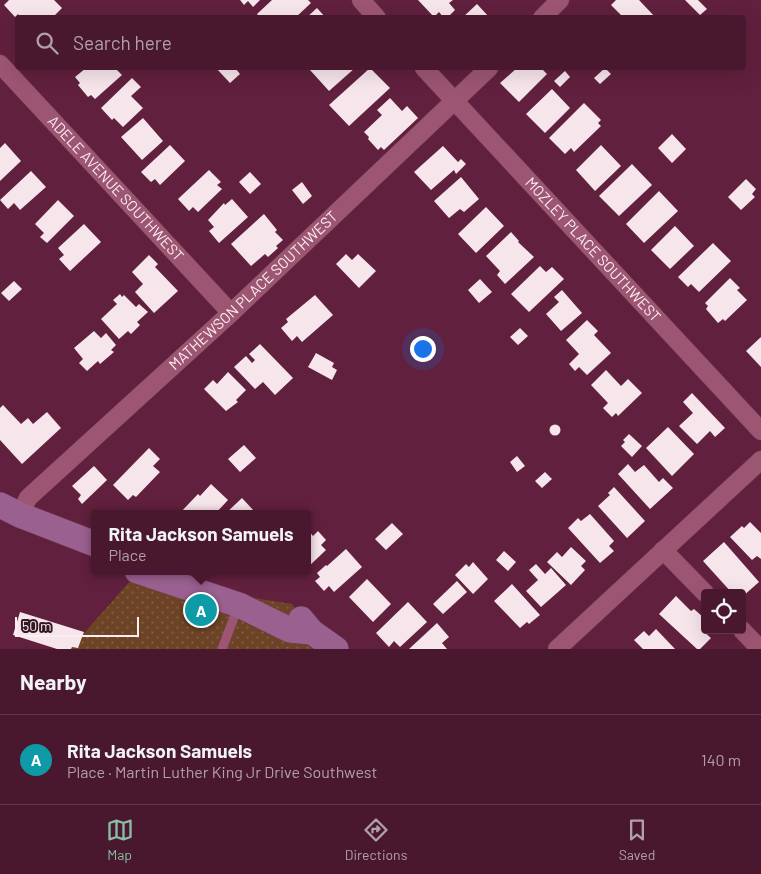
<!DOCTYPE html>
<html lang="en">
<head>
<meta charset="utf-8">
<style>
	:root { --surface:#49182e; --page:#502136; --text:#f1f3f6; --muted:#b1a0aa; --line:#61374a; --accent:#8abfa5 }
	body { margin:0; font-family:Barlow,sans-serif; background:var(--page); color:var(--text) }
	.controls { position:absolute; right:15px; bottom:15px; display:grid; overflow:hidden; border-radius:5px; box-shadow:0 5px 20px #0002 }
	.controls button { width:45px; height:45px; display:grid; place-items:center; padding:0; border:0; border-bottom:1px solid var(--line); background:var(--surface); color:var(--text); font:25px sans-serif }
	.scale { position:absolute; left:15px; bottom:12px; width:124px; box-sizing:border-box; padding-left:5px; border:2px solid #fdecf2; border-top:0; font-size:14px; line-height:18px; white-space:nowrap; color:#fdecf2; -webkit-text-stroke:4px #341723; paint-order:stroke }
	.you { position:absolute; left:422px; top:348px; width:18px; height:18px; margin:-12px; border:4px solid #fff; border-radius:50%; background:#1a73e8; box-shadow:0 0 0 8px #1a73e833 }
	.badge { display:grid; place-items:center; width:32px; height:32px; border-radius:50%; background:var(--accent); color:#fff; font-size:16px; font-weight:700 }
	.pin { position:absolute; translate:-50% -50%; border:2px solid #fff; box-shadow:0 1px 5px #0006 }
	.popup { position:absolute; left:91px; top:510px; width:220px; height:65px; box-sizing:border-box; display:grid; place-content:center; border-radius:5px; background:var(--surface); filter:drop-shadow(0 1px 4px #0005); font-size:16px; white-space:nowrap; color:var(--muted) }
	.popup b { font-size:19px; color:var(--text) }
	.popup::after { content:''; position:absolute; left:50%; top:100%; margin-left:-10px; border:10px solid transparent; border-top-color:var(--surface) }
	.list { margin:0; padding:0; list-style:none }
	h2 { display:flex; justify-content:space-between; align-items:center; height:65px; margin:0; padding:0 20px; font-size:21px }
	h2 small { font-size:16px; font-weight:400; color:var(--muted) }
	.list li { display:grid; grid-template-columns:32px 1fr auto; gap:15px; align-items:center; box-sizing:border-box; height:90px; padding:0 20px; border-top:1px solid var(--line) }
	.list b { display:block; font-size:19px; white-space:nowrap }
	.list p { margin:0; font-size:16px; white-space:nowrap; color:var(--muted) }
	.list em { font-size:16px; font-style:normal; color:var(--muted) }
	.icon { flex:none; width:28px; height:28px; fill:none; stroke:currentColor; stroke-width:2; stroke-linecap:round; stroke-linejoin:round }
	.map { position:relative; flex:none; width:761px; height:649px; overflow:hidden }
	.search { position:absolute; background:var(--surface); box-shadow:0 5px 20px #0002; left:15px; right:15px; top:15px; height:55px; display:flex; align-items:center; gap:12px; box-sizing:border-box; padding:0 18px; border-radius:5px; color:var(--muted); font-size:19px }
	.sheet { height:155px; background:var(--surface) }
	nav { display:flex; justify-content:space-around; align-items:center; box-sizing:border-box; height:70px; border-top:1px solid var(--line); background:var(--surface); font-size:14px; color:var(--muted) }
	nav a { display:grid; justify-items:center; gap:2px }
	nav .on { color:var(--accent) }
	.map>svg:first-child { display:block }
	.grass { fill:url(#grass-dots) }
	.building { fill:#f6e5eb }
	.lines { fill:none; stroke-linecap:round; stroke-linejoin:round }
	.service-casing { stroke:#733f5a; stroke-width:10 }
	.minor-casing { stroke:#733f5a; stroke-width:19 }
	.secondary-casing { stroke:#733f5a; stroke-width:26 }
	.service { stroke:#9d5672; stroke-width:9 }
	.minor { stroke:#9d5672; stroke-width:18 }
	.secondary { stroke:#9a608f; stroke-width:25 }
	.labels { text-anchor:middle; stroke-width:5; stroke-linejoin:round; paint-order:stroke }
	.street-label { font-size:15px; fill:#fdecf2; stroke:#341723 }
</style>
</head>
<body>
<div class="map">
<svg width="761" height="649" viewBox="0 0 761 649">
	<defs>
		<pattern id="grass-dots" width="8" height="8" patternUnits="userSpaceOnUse" patternTransform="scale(1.25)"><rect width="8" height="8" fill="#6c4325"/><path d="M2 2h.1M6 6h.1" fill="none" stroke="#825e45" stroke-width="1.8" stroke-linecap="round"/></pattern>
	</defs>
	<rect width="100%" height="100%" fill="#61203d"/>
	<path class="grass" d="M132 579 292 604 327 649H70Z"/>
	<path class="building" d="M9 0H54L62 8 52 18H21L18 14 15 17 4 5Z
		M240 0H260L253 7 248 1 244 5Z
		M272 0H308L311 3 295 18H260L257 14Z
		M418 0H453L449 3 455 10 447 18H444L439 12 434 17Z
		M616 0H639L656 18H624L611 5Z
		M685 0H698L707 9 700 15Z
		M477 4 489 17 488 18H462Z
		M317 8 326 18H306Z
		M86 68H115L122 75 95 99 91 95 88 97 78 85 80 83 75 77Z
		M216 68H235L240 74 230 83Z
		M313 68H355L329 91 310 70Z
		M370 68 390 88 349 126 329 105Z
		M517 68H541L547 74 519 102 500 83Z
		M605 68 611 74 600 84 594 78Z
		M565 71 570 77 560 87 554 81Z
		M132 78 141 87 131 96 143 108 123 127 114 118 112 120 101 108Z
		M552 89 570 108 545 133 526 114Z
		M390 98 402 111 407 106 418 118 384 150 381 147 378 150 368 139 369 137 364 132 382 115 377 110Z
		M584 103 601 120 598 123 601 126 574 152 571 148 565 154 549 138Z
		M143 118 163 141 142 160 121 137Z
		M672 134 686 149 672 163 658 148Z
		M5 143 21 161 0 181V148Z
		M170 145 185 161 160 185 155 179 151 182 141 172Z
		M601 145 621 166 595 191 576 170Z
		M443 146 458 162 461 159 466 164 456 174 454 170 431 190 414 172Z
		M632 164 652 185 619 216 599 196Z
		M209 170 221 182 217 185 222 189 198 212 193 207 189 211 178 199Z
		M31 171 46 187 20 210 14 203 8 209 0 200Z
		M250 172 261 184 250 194 239 182Z
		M461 177 479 199 464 212 460 209 449 218 434 201Z
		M746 179 756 189 752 194 755 197 741 210 728 197Z
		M302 182 312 196 303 204 292 190Z
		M659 191 678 211 644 243 626 224Z
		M232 199 248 217 219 243 209 231 214 227 208 220 224 203 225 205Z
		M58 200 74 216 47 243 40 237 44 233 35 224Z
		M486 207 504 226 476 253 458 234Z
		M264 214 277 230 275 232 283 240 276 246 278 248 268 257 265 254 251 266 231 244Z
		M84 224 101 242 70 271 59 259 64 255 58 248Z
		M675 226 694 246 670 269 651 250Z
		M511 232 519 241 518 242 534 257 505 284 497 275 500 271 486 256Z
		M713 243 731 261 699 292 691 284 688 287 678 277Z
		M346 254 352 260 358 254 376 271 359 288 336 264Z
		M149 255 158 264 155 267 178 291 154 313 135 292 143 284 132 272Z
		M540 266 546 272 552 267 564 279 529 312 511 294Z
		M730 278 740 288 737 290 747 300 725 321 723 319 718 323 706 309 708 306 705 303Z
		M480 279 492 292 479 303 468 290Z
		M14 281 22 289 9 301 1 293Z
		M562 290 582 313 561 331 546 314 559 302 554 297Z
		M120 294 122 297 124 295 136 307 139 304 148 312 137 322 140 325 131 334 128 331 119 339 101 319 117 304 113 300Z
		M315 295 333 315 302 342 297 336 292 341 281 328 288 322 286 319Z
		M587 320 598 331 594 335 611 353 587 375 579 367 575 371 569 364 579 354 566 340Z
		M520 328 528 336 518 345 510 337Z
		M94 331 101 338 106 333 116 345 111 350 114 352 100 364 98 361 87 371 79 363 83 359 74 348Z
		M761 337V367L746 351Z
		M260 344 293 378 275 395 263 382 255 389 234 367 246 356 252 363 255 360 249 354Z
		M316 353 334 363 332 367 337 370 332 380 308 367Z
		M606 370 621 386 628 379 642 393 618 416 616 413 612 417 603 408 608 403 591 385Z
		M228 372 246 390 236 400 238 402 226 411 204 389 213 380 217 384Z
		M692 393 725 428 715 437 710 431 697 444 679 426 693 413 683 402Z
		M3 405 21 424 28 418 33 424 47 412 61 428 22 464 0 440V408Z
		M549.5 430a5.5 5.5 0 1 1 11 0a5.5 5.5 0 1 1-11 0Z
		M668 427 694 454 672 476 646 448Z
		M629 434 642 446 632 457 621 446 625 442 623 440Z
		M244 445 256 458 240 472 228 459Z
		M149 448 160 459 153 466 160 472 136 497 133 495 128 500 113 485Z
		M517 456 525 466 517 472 510 462Z
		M628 464 635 472 644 465 659 482 663 478 673 488 650 509 618 474Z
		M94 466 107 480 82 504 78 499 81 495 72 486Z
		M545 472 552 479 542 488 535 481Z
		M211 484 228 500 215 514H179L198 494 200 496Z
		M614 487 645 521 627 538 598 506 610 495 608 493Z
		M242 498 254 511 250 514H225Z
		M590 514 614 541 609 546 614 551 600 563 568 528 578 518 581 521Z
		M750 522 761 533V559L757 556 752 560 730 537 742 526 744 528Z
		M392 523 403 534 386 550 375 539Z
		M307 529 313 536 318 531 326 540 321 545 326 550 307 568Z
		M724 542 759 582 742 597V593H732L703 561Z
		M571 547 586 561 581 566 585 570 571 585 547 562 557 552 562 557Z
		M346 549 362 567 334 592 329 586 324 591 315 581 320 577 317 573 326 565 327 566Z
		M504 551 516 562 508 571 496 560Z
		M473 562 488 579 473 594 455 575 466 564 469 567Z
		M536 564 545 574 551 568 566 585 541 607 526 591 538 580 529 570Z
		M367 579 391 604 373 622 349 597Z
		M457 581 467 592 443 614 433 604Z
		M512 584 540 615 529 624 527 622 520 628 494 601Z
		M676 596 691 611 694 609 704 618 703 620 705 622 703 631 711 638 700 649H697L659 614Z
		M408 602 427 622 400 647 394 641 389 647 376 633Z
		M20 612 84 632 78 648 72 647 71 649H57L13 635Z
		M437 623 449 637 442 643 447 649H409Z
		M656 629 675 649H643L634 640 644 631 649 636Z"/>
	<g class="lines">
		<defs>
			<path id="service" d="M222 649 238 607"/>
			<g id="minor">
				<path d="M361 0 377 18"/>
				<path d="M542 18 560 0"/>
				<path id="s1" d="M0 64 231 313"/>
				<path id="s2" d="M424 68 761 431"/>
				<path id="s3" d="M20 515 28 498 231 313 489 68"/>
				<path d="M663 550 705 593"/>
				<path d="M742 630 760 649"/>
				<path d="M557 649 761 460"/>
			</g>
			<path id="secondary" d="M0 505 20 515 95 544
				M137 571 239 605 290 630 312 632
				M301 619 312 632 336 649"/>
		</defs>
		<use href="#service" class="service-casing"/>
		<use href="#minor" class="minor-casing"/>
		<use href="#secondary" class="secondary-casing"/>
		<use href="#service" class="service"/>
		<use href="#minor" class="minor"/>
		<use href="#secondary" class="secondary"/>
	</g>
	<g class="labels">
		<g class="street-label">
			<text dy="5" stroke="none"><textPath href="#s1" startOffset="170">ADELE AVENUE SOUTHWEST</textPath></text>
			<text dy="5" stroke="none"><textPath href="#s2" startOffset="248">MOZLEY PLACE SOUTHWEST</textPath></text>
			<text dy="5" stroke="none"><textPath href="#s3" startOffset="325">MATHEWSON PLACE SOUTHWEST</textPath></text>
		</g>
	</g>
</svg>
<div class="controls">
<button><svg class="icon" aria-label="locate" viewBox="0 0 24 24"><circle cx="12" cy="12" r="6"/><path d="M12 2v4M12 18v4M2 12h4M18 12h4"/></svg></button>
</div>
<div class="scale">50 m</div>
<div class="you"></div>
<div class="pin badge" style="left:201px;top:610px;background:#0f9aa8">A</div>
<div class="popup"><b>Rita Jackson Samuels</b>Place</div>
<div class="search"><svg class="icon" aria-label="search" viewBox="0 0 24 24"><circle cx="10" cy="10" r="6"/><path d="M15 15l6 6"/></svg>Search here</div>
</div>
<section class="sheet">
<h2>Nearby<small></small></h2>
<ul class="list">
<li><span class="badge" style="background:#0f9aa8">A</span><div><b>Rita Jackson Samuels</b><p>Place · Martin Luther King Jr Drive Southwest</p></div><em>140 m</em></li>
</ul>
</section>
<nav>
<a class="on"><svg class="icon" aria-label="map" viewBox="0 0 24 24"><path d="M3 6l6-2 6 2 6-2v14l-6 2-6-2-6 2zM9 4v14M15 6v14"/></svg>Map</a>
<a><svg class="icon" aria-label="directions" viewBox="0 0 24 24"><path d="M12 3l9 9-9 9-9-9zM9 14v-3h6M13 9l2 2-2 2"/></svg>Directions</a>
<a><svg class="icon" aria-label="saved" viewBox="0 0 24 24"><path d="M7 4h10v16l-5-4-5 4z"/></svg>Saved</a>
</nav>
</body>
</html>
